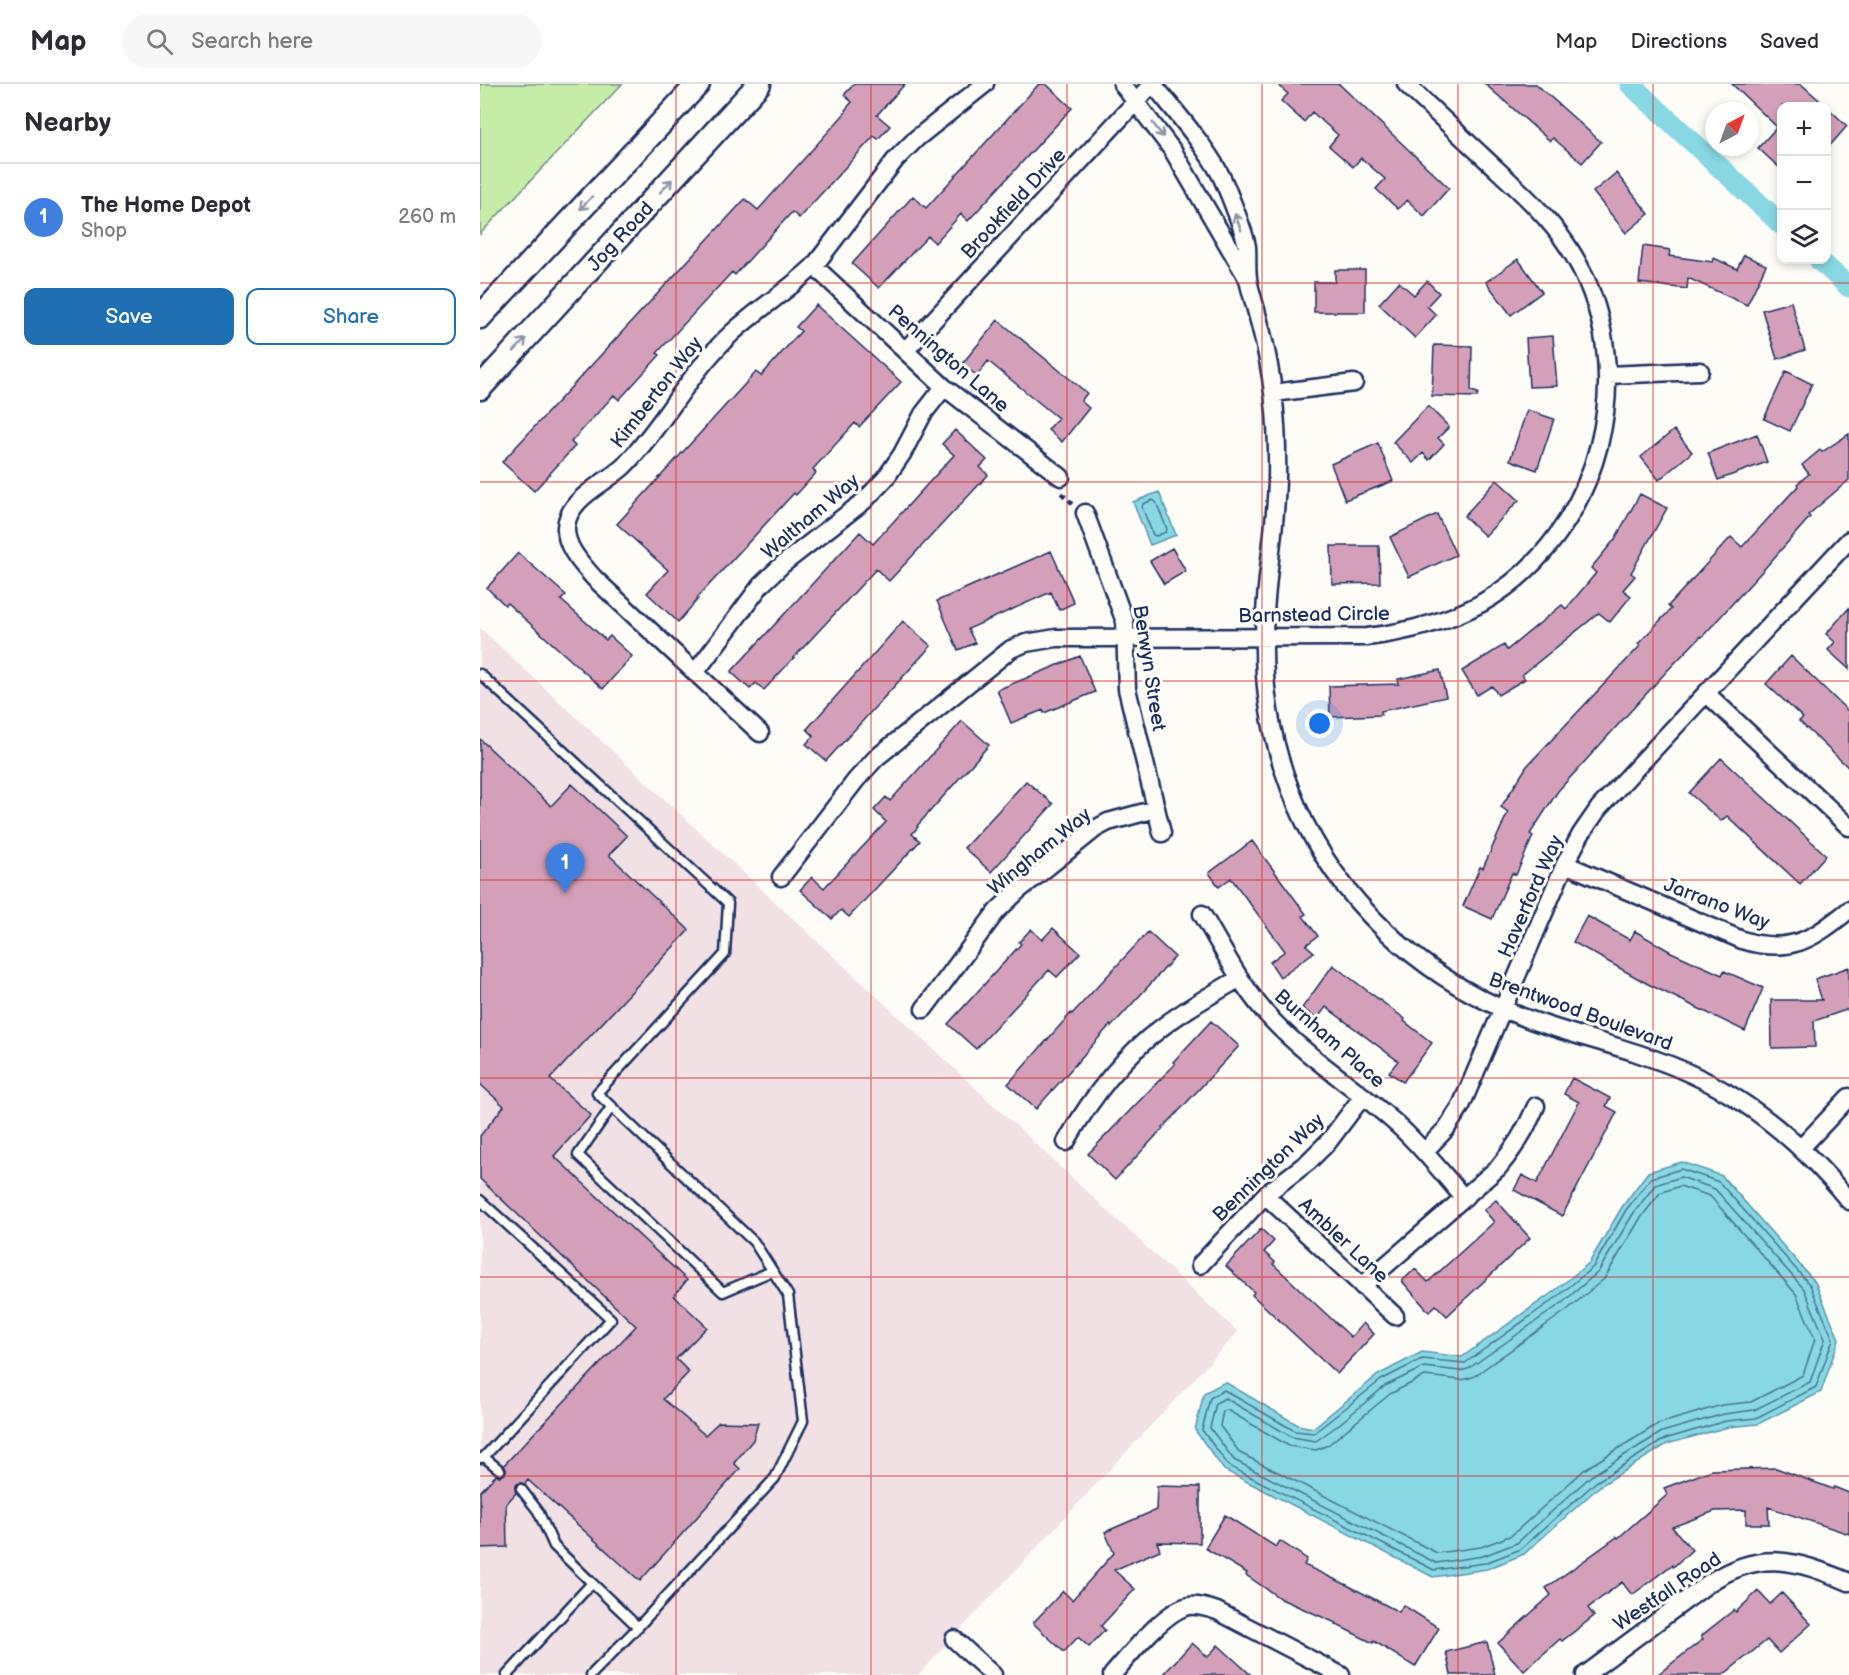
<!DOCTYPE html>
<html lang="en">
<head>
<meta charset="utf-8">
<style>
	:root { --surface:#fff; --page:#f7f7f7; --text:#2b2b33; --muted:#7c7c81; --line:#e1e1e2; --accent:#1f6fb2 }
	body { margin:0; font-family:"Balsamiq Sans",sans-serif; background:var(--page); color:var(--text) }
	.controls { position:absolute; right:18px; top:18px; display:grid; overflow:hidden; border-radius:12px; box-shadow:0 3px 9px #0003 }
	.controls button { width:54px; height:54px; display:grid; place-items:center; padding:0; border:0; border-bottom:2px solid var(--line); background:var(--surface); color:var(--text); font:30px sans-serif }
	.compass { position:absolute; left:1225px; top:18px; width:54px; height:54px; border-radius:50%; background:var(--surface); box-shadow:0 3px 9px #0003; rotate:41deg }
	.you { position:absolute; left:840px; top:640px; width:21px; height:21px; margin:-15px; border:4px solid #fff; border-radius:50%; background:#1a73e8; box-shadow:0 0 0 9px #1a73e833 }
	.badge { display:grid; place-items:center; width:39px; height:39px; border-radius:50%; background:var(--accent); color:#fff; font-size:20px; font-weight:700 }
	.pin { position:absolute; translate:-50% -50px; filter:drop-shadow(0 2px 3px #0008) }
	.pin::after { content:''; position:absolute; top:32px; width:21px; height:18px; background:inherit; clip-path:polygon(0 0,100% 0,50% 100%) }
	.list { margin:0; padding:0; list-style:none }
	h2 { display:flex; justify-content:space-between; align-items:center; height:78px; margin:0; padding:0 24px; font-size:26px }
	h2 small { font-size:20px; font-weight:400; color:var(--muted) }
	.list li { display:grid; grid-template-columns:39px 1fr auto; gap:18px; align-items:center; box-sizing:border-box; height:108px; padding:0 24px; border-top:2px solid var(--line) }
	.list b { display:block; font-size:22px; white-space:nowrap }
	.list p { margin:0; font-size:20px; white-space:nowrap; color:var(--muted) }
	.list em { font-size:20px; font-style:normal; color:var(--muted) }
	.actions { display:flex; gap:12px; padding:18px 24px }
	.actions a { flex:1; padding:14px 0; border:2px solid var(--accent); border-radius:12px; text-align:center; font-size:21px; color:var(--accent) }
	.actions .main { background:var(--accent); color:#fff }
	.icon { flex:none; width:33px; height:33px; fill:none; stroke:currentColor; stroke-width:2; stroke-linecap:round; stroke-linejoin:round }
	.map { position:relative; flex:none; width:1369px; height:1591px; overflow:hidden }
	header { display:flex; align-items:center; gap:36px; box-sizing:border-box; height:84px; padding:0 30px; background:var(--surface); border-bottom:2px solid var(--line) }
	header strong { font-size:28px }
	nav { display:flex; gap:33px; margin-inline-start:auto; font-size:21px }
	.search { width:420px; height:54px; background:var(--page); display:flex; align-items:center; gap:15px; box-sizing:border-box; padding:0 21px; border-radius:33px; color:var(--muted); font-size:22px }
	main { display:flex }
	aside { flex:1; background:var(--surface) }
	.map>svg:first-child { display:block }
	.built { fill:#f1e0e4 }
	.green { fill:#c5eda8; stroke:#708e83; stroke-width:1.5 }
	.water { fill:#88d8e3; stroke:#5c94ae; stroke-width:1.5 }
	.lines { fill:none; stroke-linecap:round; stroke-linejoin:round }
	.shore { stroke:#477393; stroke-width:1.5 }
	.canal { stroke:#88d8e3; stroke-width:21 }
	.building { fill:#d4a0b9; stroke:#1b2f5e; stroke-width:1.5 }
	.service-casing { stroke:#1b2f5e; stroke-width:13 }
	.minor-casing { stroke:#1b2f5e; stroke-width:21 }
	.secondary-casing { stroke:#1b2f5e; stroke-width:27 }
	.path { stroke:#1b2f5e; stroke-width:4; stroke-dasharray:6 4.5; stroke-linecap:butt }
	.service { stroke:#fdfcf7; stroke-width:8 }
	.minor { stroke:#fdfcf7; stroke-width:16 }
	.secondary { stroke:#fdfcf7; stroke-width:22 }
	.oneway { stroke:#8c96aa }
	.grid { fill:none; stroke:#d62828; stroke-width:1.5; stroke-opacity:0.55 }
	.labels { text-anchor:middle; stroke-width:6; stroke-linejoin:round; paint-order:stroke }
	.street-label { font-size:20px; fill:#1b2f5e; stroke:#fdfcf7 }
</style>
</head>
<body>
<header>
<strong>Map</strong>
<div class="search"><svg class="icon" aria-label="search" viewBox="0 0 24 24"><circle cx="10" cy="10" r="6"/><path d="M15 15l6 6"/></svg>Search here</div>
<nav><a>Map</a><a>Directions</a><a>Saved</a></nav>
</header>
<main>
<aside>
<h2>Nearby<small></small></h2>
<ul class="list">
<li><span class="badge" style="background:#3f7fe0">1</span><div><b>The Home Depot</b><p>Shop</p></div><em>260 m</em></li>
</ul>
<div class="actions"><a class="main">Save</a><a>Share</a></div>
</aside>
<div class="map">
<svg width="1369" height="1591" viewBox="0 0 1369 1591">
	<rect width="100%" height="100%" fill="#fdfcf7"/>
	<filter id="ink" filterUnits="userSpaceOnUse"><feTurbulence type="fractalNoise" baseFrequency=".0167" numOctaves="2"/><feDisplacementMap in="SourceGraphic" scale="12" xChannelSelector="R" yChannelSelector="G"/><feConvolveMatrix kernelMatrix="1 2 1 2 8 2 1 2 1" color-interpolation-filters="sRGB"/></filter>
	<g filter="url(#ink)">
		<path class="built" d="M0 544 758 1248 438 1591H0Z"/>
		<path class="green" d="M0 0H142L0 150Z"/>
		<path class="water" d="M679 408 696 451 670 461 653 418Z
			M1202 1078 1242 1092 1335 1198 1359 1255 1341 1308 1278 1340 1248 1343 1187 1360 1120 1402 1044 1470 1007 1485 953 1493 744 1386 715 1346 724 1309 745 1298 818 1341 833 1344 898 1291 942 1268 982 1273 1073 1208 1109 1179 1142 1123 1168 1088Z"/>
		<g class="lines">
			<path class="shore" d="M673 416 676 418 687 445 686 448 676 452 673 451 662 423 663 420Z
				M1201 1085 1239 1098 1330 1201 1353 1255 1336 1303 1276 1334 1246 1337 1185 1355 1116 1398 1041 1465 1005 1479 954 1486 749 1382 722 1346 730 1314 744 1306 815 1347 834 1349 901 1296 942 1275 985 1279 1077 1213 1113 1183 1146 1126 1171 1094Z
				M1201 1093 1235 1105 1324 1205 1345 1255 1330 1298 1274 1326 1244 1330 1182 1348 1111 1392 1037 1459 1003 1472 956 1479 754 1376 730 1344 736 1319 745 1314 812 1353 836 1357 857 1342 905 1302 944 1283 980 1287 988 1285 1082 1219 1118 1188 1153 1130 1175 1101Z
				M1200 1102 1230 1112 1316 1210 1335 1255 1323 1291 1271 1318 1242 1321 1178 1340 1105 1385 1032 1451 1001 1463 957 1469 760 1369 740 1342 743 1327 747 1326 809 1362 836 1366 848 1361 910 1310 945 1292 982 1296 993 1293 1087 1226 1124 1195 1160 1135 1180 1109Z"/>
			<path class="canal" d="M1150 0 1302 141
				M1339 176 1369 203"/>
		</g>
		<path class="building" d="M374 0H425L397 31 410 42 398 55 394 52 319 134 312 128 255 191 252 188 177 269 180 271 139 316 134 311 91 358 95 362 54 407 22 378 265 115 278 126 366 28 365 26 372 18 364 11Z
			M559 0H566L592 24 488 137 481 130 455 159 448 152 399 204 372 180 433 112 446 124Z
			M797 0H859L969 104 944 132 927 116 918 125 896 105 905 95 881 74 873 83 849 62 858 51 832 28 824 38 801 17 808 10Z
			M1005 0H1056L1121 58 1102 79 1073 54 1070 57Z
			M1252 0H1321L1346 22H1302V86L1278 64 1297 43Z
			M1347 23 1367 42 1347 65Z
			M1136 89 1169 130 1146 149 1113 108Z
			M1163 162 1190 166 1189 172 1233 178 1234 174 1257 185 1264 171 1286 181 1267 221 1208 194 1207 205 1159 199Z
			M1038 175 1062 208 1031 231 1006 198Z
			M855 186H885V228H834V198H855Z
			M947 197 959 209 947 222 956 231 935 254 899 220 919 198 934 211Z
			M1311 218 1325 266 1297 275 1282 226Z
			M336 221 421 298 379 343 375 339 333 385 336 389 316 411 314 409 217 514 218 515 198 538 167 509 188 486 137 440 276 288 281 292 321 247 316 243Z
			M518 236 607 309 601 317 609 324 582 358 568 346 578 334 508 277 497 292 482 280Z
			M1073 252 1077 302 1049 303 1046 254Z
			M954 261 992 262 991 307 998 309 997 313 952 312Z
			M1306 287 1332 300 1310 347 1284 335Z
			M948 322 969 343 958 354 964 360 949 376 943 369 933 379 913 358Z
			M1047 326 1074 335 1057 386 1030 376Z
			M475 346 507 376 500 383 508 391 409 497 396 485 284 606 276 599 270 605 251 588 380 448 393 460 474 371 462 360Z
			M1194 346 1212 368 1179 396 1161 373Z
			M1277 350 1287 378 1238 396 1228 369Z
			M1369 350V396L1328 431 1330 433 1285 484 1222 553 1221 552 1187 587 1078 707 1050 750 1053 752 1036 791 1032 789 1012 835 983 822 1000 783 1003 784 1028 728 1021 723 1047 682 1160 562 1158 560 1191 525 1188 522 1251 453 1262 463 1318 402 1317 400 1329 390 1322 381 1340 366 1342 368Z
			M898 359 913 397 865 416 851 380Z
			M1017 396 1039 416 1005 452 984 432Z
			M1160 410 1187 424 1151 489 1155 492 1143 506 1151 512 1130 538 1119 529 1042 591 1045 595 1018 611 1012 602 997 611 982 587 1024 561 1027 566 1082 521 1086 525 1116 489 1111 484 1135 455Z
			M957 430 976 471 929 493 910 453Z
			M851 462H899L900 499 852 500Z
			M692 464 706 487 684 500 670 477Z
			M571 467 594 519 579 526 571 508 488 545 495 559 478 566 457 517Z
			M38 469 86 511 81 516 126 556 130 552 152 572 123 605 27 519 25 521 7 504Z
			M1369 524V585L1348 566 1355 558 1346 550Z
			M423 537 451 562 346 677 326 660 334 652 327 645Z
			M600 572 615 608 564 629 563 626 531 639 517 606Z
			M1311 572 1369 628V684L1319 637 1323 634 1286 600Z
			M960 586 966 613 901 627V631L850 633 849 602 919 600 918 595Z
			M482 637 509 661 437 742 438 743 432 750 440 757 369 833 361 826 352 835 320 806 332 793 344 804 406 738 394 726 406 713 410 717Z
			M0 655 71 722 92 700 147 752 129 771 209 846 70 995 111 1031 74 1072 207 1196 194 1212 227 1243 196 1275 209 1288 183 1315 225 1351 239 1338 278 1339 273 1356 254 1379 260 1385 160 1497 48 1396 45 1400 41 1399 37 1400 35 1405 36 1409 26 1420 27 1463 0 1464V1408L16 1391 20 1392 25 1390 26 1386 24 1381 156 1242 0 1095V1052L24 1022 0 1000Z
			M1241 674 1346 771 1320 800 1247 732 1241 737 1209 709Z
			M546 697 573 720 511 788 484 764Z
			M772 757 826 830 823 832 838 852 826 861 834 868 800 893 790 878 805 867 751 794 739 803 729 789Z
			M1107 832 1150 856 1155 847 1191 868 1242 891 1244 887 1283 904 1265 947 1168 900 1093 858Z
			M573 844 600 869 577 893 569 886 496 965 468 940 541 860 539 858 551 845 562 856Z
			M668 848 695 873 631 943 630 941 556 1025 528 1000 591 929 592 930Z
			M853 881 925 935 924 937 952 959 923 998 909 988 918 977 846 923 837 935 822 924Z
			M1369 883V925L1334 937 1335 963 1292 964 1291 916H1342L1335 895Z
			M731 937 759 962 635 1096 608 1070 695 980 693 978Z
			M1092 994 1130 1014 1126 1022 1137 1028 1082 1132 1034 1106 1042 1091 1057 1099 1099 1018 1084 1010Z
			M1016 1116 1050 1154 967 1232 956 1221 949 1228 922 1197 935 1185 948 1198 1014 1138 1004 1126Z
			M781 1145 794 1157 784 1168 795 1178 793 1180 828 1213 871 1253 883 1239 894 1250 857 1290 772 1211 774 1208 746 1182Z
			M1296 1384 1353 1405 1354 1403 1369 1409V1450L1288 1423 1289 1440H1266V1426L1235 1427 1192 1443 1212 1466 1193 1483 1192 1481 1152 1511 1142 1498 1108 1524 1114 1532 1082 1557 1080 1555 1044 1587 1018 1559 1071 1511 1066 1504 1137 1453 1138 1454 1187 1411 1184 1404 1232 1386Z
			M677 1402 720 1403V1459L677 1458 680 1466 634 1486 655 1505 621 1542 625 1546 609 1563 598 1553 584 1568 553 1539 583 1507 592 1516 634 1469 625 1448 676 1426Z
			M745 1431 796 1463 800 1457 827 1475 824 1481 867 1501 919 1528 923 1521 959 1544 935 1583 894 1557 893 1559 855 1540 856 1539 801 1515 766 1491 767 1489 725 1464Z
			M1278 1507 1290 1520 1302 1509 1331 1540 1299 1569 1287 1556 1243 1591H1177L1223 1555 1221 1552 1254 1526 1256 1528Z
			M1007 1558 1015 1591H971L966 1568Z
			M712 1559 728 1573 738 1561 771 1591H683Z"/>
		<g class="lines">
			<defs>
				<path id="service" d="M0 590 248 819 245 870 117 1009 274 1158 308 1211 323 1337 295 1394 158 1543 112 1499
					M132 1022 98 1071 243 1208 292 1187
					M0 1116 131 1235 4 1373
					M1 1374 4 1373 20 1386
					M27 1591 112 1499 74 1462 58 1427 41 1405
					M111 1591 158 1543"/>
				<path id="minor" d="M642 0 693 67 766 192
					M673 0C694 26 723 59 739 88 746 101 765 149 767 163 768 175 766 188 769 200 773 216 778 232 782 249 794 296 798 346 797 394 796 448 784 501 784 555 783 618 797 682 825 739 871 831 955 902 1051 936 1104 955 1159 966 1211 990 1273 1018 1326 1064 1369 1117
					M334 182 464 303 581 393
					M425 267 672 0
					M1128 291 1220 287
					M793 309 874 299
					M605 429 645 538 647 605 682 749
					M215 589 281 501 303 480 384 417 405 395 422 370 443 330 464 303
					M1226 609 1369 743
					M280 649 114 494C102 480 85 463 86 443 88 414 125 400 144 382 184 341 210 287 253 248 279 224 309 206 334 182L416 75 437 54 505 0
					M1085 780 1262 856C1310 871 1333 855 1369 826
					M301 793 376 696 396 674 531 565 546 559 576 554 887 553C927 548 964 539 1000 520 1123 451 1165 282 1089 164 1068 132 1040 107 1012 81 983 54 954 27 926 0
					M722 830C744 867 763 906 793 937 832 978 882 1007 923 1046 945 1067 964 1091 984 1114
					M444 925 517 827 539 806 615 745 628 738 676 725
					M586 1058C611 1014 641 974 681 944 705 925 733 910 760 894
					M1321 1064 1369 1013
					M944 1068 966 1045 981 1022 1085 780 1101 750 1119 724 1369 456
					M785 1111 915 1232
					M720 1181 785 1111 828 1078 849 1057 883 1012
					M882 1202 1018 1084C1034 1065 1046 1046 1056 1022
					M474 1555 513 1591
					M632 1591C649 1572 685 1526 709 1522 719 1521 728 1524 737 1527L861 1591
					M1105 1591 1229 1499C1281 1465 1316 1476 1369 1498"/>
				<path id="secondary" d="M0 233 218 0
					M0 304 279 0"/>
			</defs>
			<use href="#service" class="service-casing"/>
			<use href="#minor" class="minor-casing"/>
			<use href="#secondary" class="secondary-casing"/>
			<path class="path" d="M581 409 593 420"/>
			<use href="#service" class="service"/>
			<use href="#minor" class="minor"/>
			<use href="#secondary" class="secondary"/>
		</g>
		<defs><path id="oneway-shaft" d="M-6 0H5M1.5-3L5.5 0L1.5 3" fill="none" stroke-width="1.6" stroke-linecap="round" stroke-linejoin="round" transform="scale(1.5)"/></defs>
		<g class="oneway">
			<use href="#oneway-shaft" transform="translate(678 46) rotate(53)"/>
			<use href="#oneway-shaft" transform="translate(186 102) rotate(-47)"/>
			<use href="#oneway-shaft" transform="translate(106 119) rotate(133)"/>
			<use href="#oneway-shaft" transform="translate(758 138) rotate(-111)"/>
			<use href="#oneway-shaft" transform="translate(40 261) rotate(-47)"/>
		</g>
	</g>
	<path class="grid" d="M196 0V1591M391 0V1591M587 0V1591M782 0V1591M978 0V1591M1173 0V1591M0 199H1369M0 398H1369M0 597H1369M0 796H1369M0 994H1369M0 1193H1369M0 1392H1369"/>
	<g class="labels">
		<g class="street-label">
			<text transform="translate(533 119) rotate(-47)" y="7">Brookfield Drive</text>
			<text transform="translate(140 152) rotate(-47)" y="7">Jog Road</text>
			<text transform="translate(469 274) rotate(41)" y="7">Pennington Lane</text>
			<text transform="translate(176 308) rotate(-52)" y="7">Kimberton Way</text>
			<text transform="translate(330 432) rotate(-40)" y="7">Waltham Way</text>
			<text transform="translate(834 530) rotate(-1)" y="7">Barnstead Circle</text>
			<text transform="translate(670 584) rotate(81)" y="7">Berwyn Street</text>
			<text transform="translate(559 767) rotate(-39)" y="7">Wingham Way</text>
			<text transform="translate(1050 812) rotate(-66)" y="7">Haverford Way</text>
			<text transform="translate(1237 819) rotate(21)" y="7">Jarrano Way</text>
			<text transform="translate(1101 927) rotate(20)" y="7">Brentwood Boulevard</text>
			<text transform="translate(850 954) rotate(41)" y="7">Burnham Place</text>
			<text transform="translate(788 1083) rotate(-44)" y="7">Bennington Way</text>
			<text transform="translate(864 1156) rotate(43)" y="7">Ambler Lane</text>
			<text transform="translate(1187 1507) rotate(-34)" y="7">Westfall Road</text>
		</g>
	</g>
</svg>
<div class="controls">
<button>+</button>
<button>−</button>
<button><svg class="icon" aria-label="layers" viewBox="0 0 24 24"><path d="M12 4l9 5-9 5-9-5zM3 14l9 5 9-5"/></svg></button>
</div>
<svg class="compass" viewBox="-18 -18 36 36"><path d="M0-13l5 13h-10z" fill="#e53935"/><path d="M0 13l5-13h-10z" fill="#7c7c81"/></svg>
<div class="you"></div>
<div class="pin badge" style="left:85px;top:809px;background:#3f7fe0">1</div>
</div>
</main>
</body>
</html>
